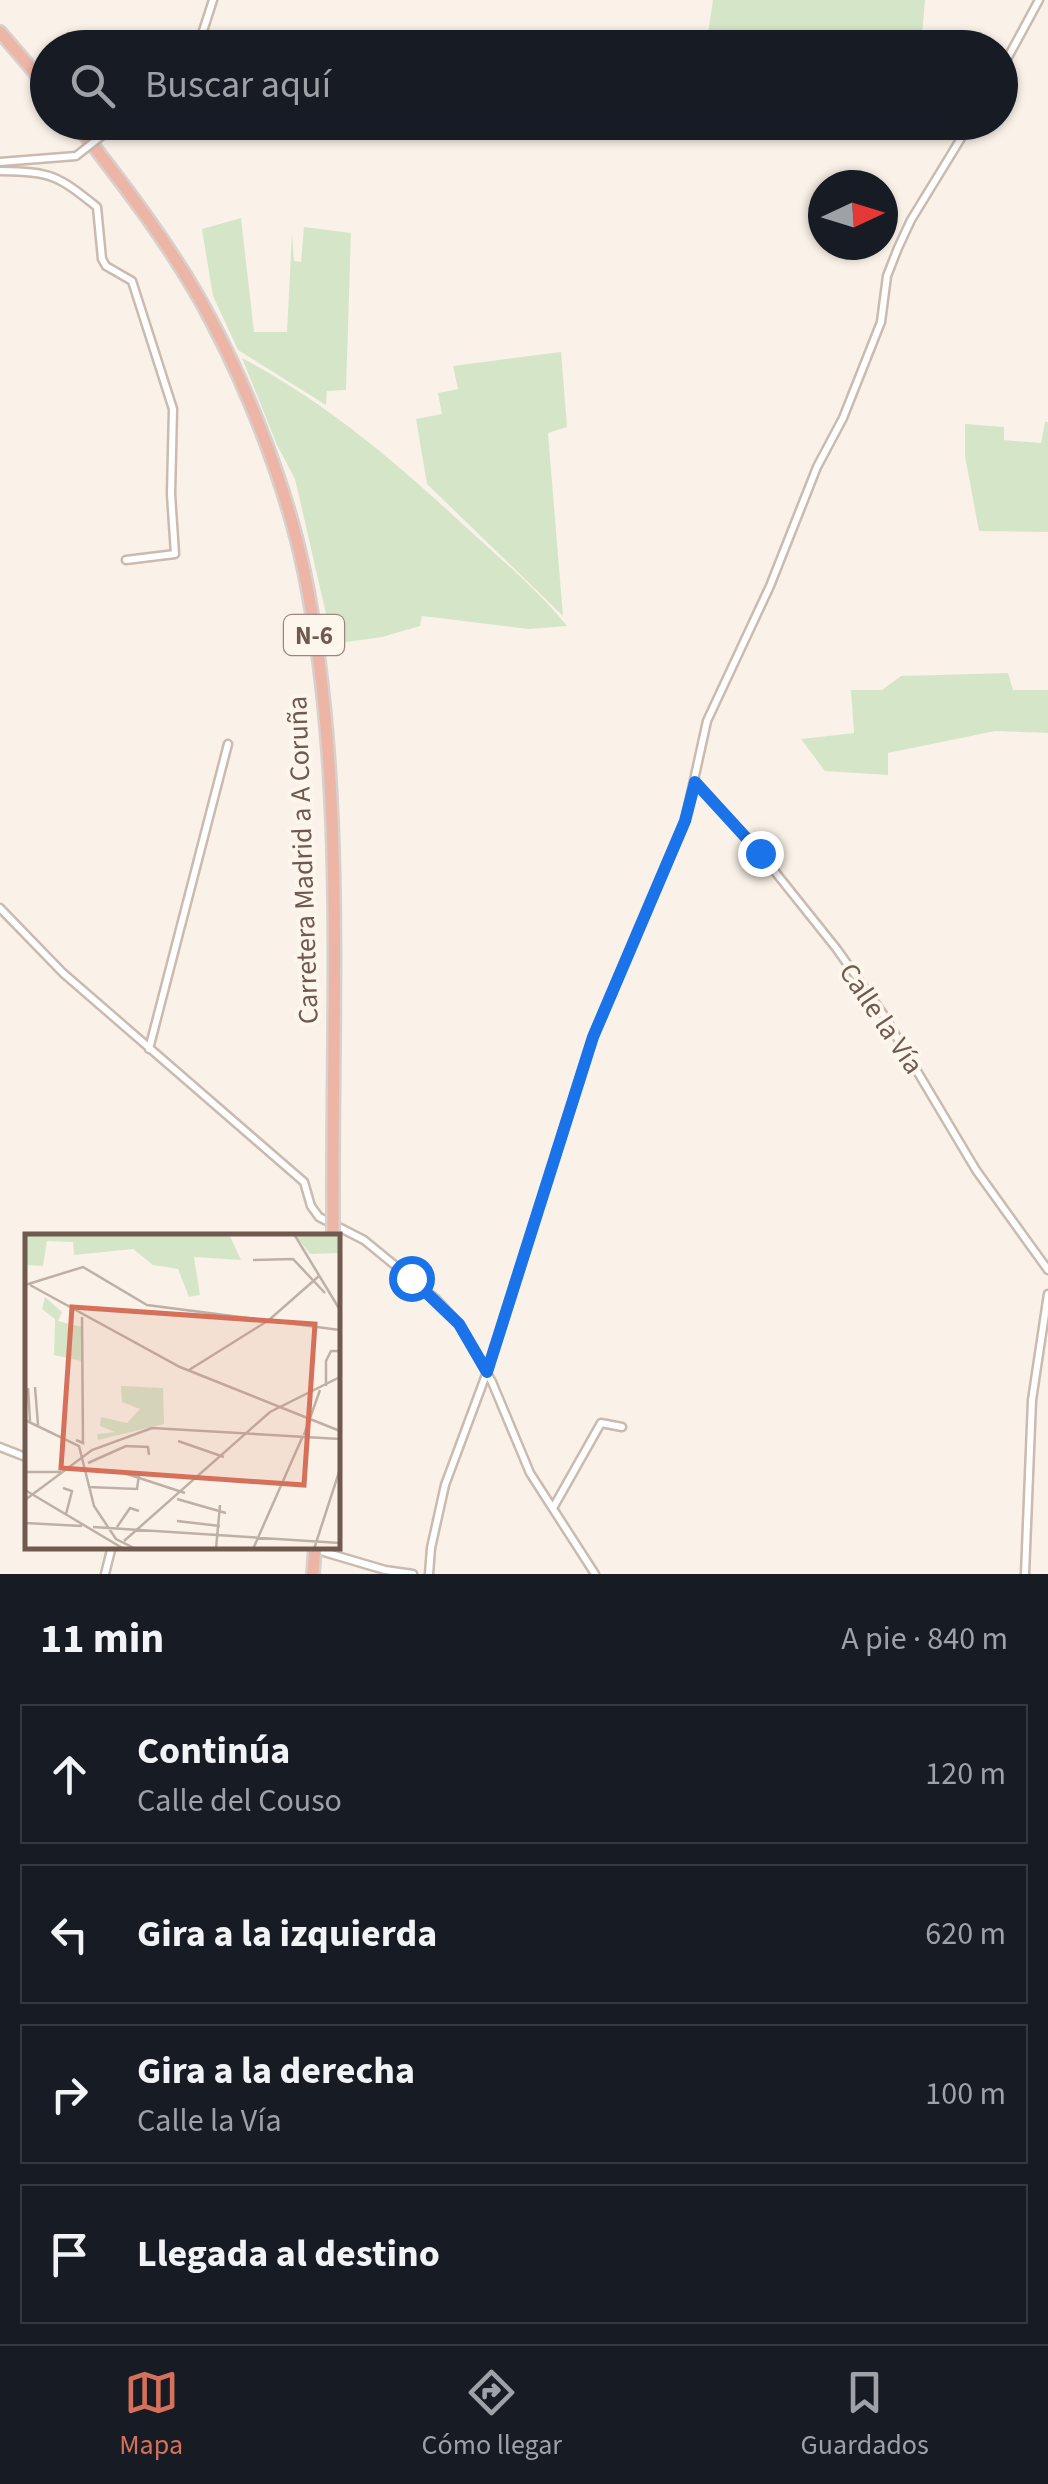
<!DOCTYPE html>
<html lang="es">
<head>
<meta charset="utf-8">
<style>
	:root { --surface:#171b24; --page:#242831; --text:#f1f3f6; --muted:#9ea1a6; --line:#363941; --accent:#d5705b }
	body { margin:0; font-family:"Source Sans 3",sans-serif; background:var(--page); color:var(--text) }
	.compass { position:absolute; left:808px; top:170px; width:90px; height:90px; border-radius:50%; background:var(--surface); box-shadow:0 2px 8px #0004; rotate:86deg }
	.stop { position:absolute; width:30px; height:30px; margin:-22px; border:8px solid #1a73e8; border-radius:50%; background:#fff }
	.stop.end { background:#1a73e8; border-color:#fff; box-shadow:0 2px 10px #0008 }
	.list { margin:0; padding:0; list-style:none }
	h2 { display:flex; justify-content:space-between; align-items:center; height:130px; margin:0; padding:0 40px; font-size:42px }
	h2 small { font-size:32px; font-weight:400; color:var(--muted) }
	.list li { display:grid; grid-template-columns:65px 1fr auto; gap:30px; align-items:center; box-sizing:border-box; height:140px; margin:0 20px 20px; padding:0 20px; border:2px solid var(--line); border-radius:0px }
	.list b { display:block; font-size:38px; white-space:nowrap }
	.list p { margin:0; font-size:32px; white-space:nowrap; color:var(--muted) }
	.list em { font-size:32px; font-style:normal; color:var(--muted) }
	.icon { flex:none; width:55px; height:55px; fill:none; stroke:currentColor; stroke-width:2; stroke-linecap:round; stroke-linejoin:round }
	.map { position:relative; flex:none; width:1048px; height:1574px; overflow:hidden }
	.search { position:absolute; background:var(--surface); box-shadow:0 2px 8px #0004; left:30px; right:30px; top:30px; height:110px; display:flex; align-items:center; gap:25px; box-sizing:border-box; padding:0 35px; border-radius:55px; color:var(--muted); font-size:38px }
	.sheet { height:770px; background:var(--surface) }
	nav { display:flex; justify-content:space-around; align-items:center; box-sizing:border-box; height:140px; border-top:2px solid var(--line); background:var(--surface); font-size:28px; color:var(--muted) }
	nav a { display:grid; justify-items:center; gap:5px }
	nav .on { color:var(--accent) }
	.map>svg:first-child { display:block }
	.green { fill:#d5e6c8 }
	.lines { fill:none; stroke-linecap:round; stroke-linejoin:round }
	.street-casing { stroke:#cabaaf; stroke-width:11 }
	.highway-casing { stroke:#d7d1ce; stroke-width:16 }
	.street { stroke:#fff; stroke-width:6 }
	.highway { stroke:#ecb5a6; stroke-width:11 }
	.street-bridge-casing { stroke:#cabaaf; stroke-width:11; stroke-linecap:butt }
	.highway-bridge-casing { stroke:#d7d1ce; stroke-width:16; stroke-linecap:butt }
	.street-bridge { stroke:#fff; stroke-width:6 }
	.highway-bridge { stroke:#ecb5a6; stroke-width:11 }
	.route { stroke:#1a73e8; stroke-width:12 }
	.labels { text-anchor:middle; stroke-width:8; stroke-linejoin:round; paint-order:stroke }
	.shield { fill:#fdf6ed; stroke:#9a887e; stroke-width:2.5 }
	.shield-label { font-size:25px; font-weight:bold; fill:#70594f }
	.street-label { font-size:28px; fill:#70594f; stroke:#fdf6ed }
	.inset-road { fill:none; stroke:#bfb0a6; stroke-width:2.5 }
	.view { fill:#d5705b; fill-opacity:0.15; stroke:#d5705b; stroke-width:5 }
	.inset-edge { fill:none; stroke:#70594f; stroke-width:5 }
</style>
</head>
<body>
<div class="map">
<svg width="1048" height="1574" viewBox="0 0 1048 1574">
	<rect width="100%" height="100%" fill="#faf2e8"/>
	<path class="green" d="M713 0H925L921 47H706Z
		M241 218 254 332H287L292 233 294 261 301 262 304 227 351 233 346 390 327 391 326 405 238 350 213 296 202 229Z
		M561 352 567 427 548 433 563 616 427 484 416 419 442 414 438 393 458 389 453 366Z
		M242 358C327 403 398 464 468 529 502 560 538 590 567 626L528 629 422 616 420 626 382 637 333 644 295 479 277 445Z
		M1045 422H1048V532L979 531 965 456V424L1004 427V440L1041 443Z
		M1008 673 1013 690H1048V733L995 731 888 753V775L825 771 801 739 854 733 851 690H882L901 676Z"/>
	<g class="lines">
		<defs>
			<path id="street" d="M191 48 202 34 213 0
				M1000 72 1039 0
				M174 122 172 129 265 122
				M0 162 76 156
				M0 171C52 172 57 175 97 207L102 259 106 266 132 281 173 409 171 494 175 554 126 560
				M696 782 760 853 836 948 883 1014 976 1170 1048 1270
				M0 908 63 973 304 1182 311 1206 319 1217 364 1240 436 1299 459 1324 492 1382 530 1473 595 1574
				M149 1049 228 744
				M0 1447 28 1458
				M553 1508 601 1423 622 1427
				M324 1552 385 1570 413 1574
				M105 1574 112 1546
				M429 1574 431 1548 445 1485 487 1372 593 1037 685 821 707 721 770 586 817 467 843 418 881 322 887 276 898 248 911 220 971 122
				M1025 1574 1032 1400 1048 1294"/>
			<path id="highway" d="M0 32 48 88
				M75 122C124 185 176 252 212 322 251 396 287 490 304 571 346 774 332 1000 333 1207
				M313 1574 315 1546"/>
		</defs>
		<use href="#street" class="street-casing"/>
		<use href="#highway" class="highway-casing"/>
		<use href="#street" class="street"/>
		<use href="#highway" class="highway"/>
		<defs>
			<path id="street-bridge" d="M76 156 113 127"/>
			<path id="highway-bridge" d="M333 1233V1207"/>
		</defs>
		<use href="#street-bridge" class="street-bridge-casing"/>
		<use href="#highway-bridge" class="highway-bridge-casing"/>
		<use href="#street-bridge" class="street-bridge"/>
		<use href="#highway-bridge" class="highway-bridge"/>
	</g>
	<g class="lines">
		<path class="route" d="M411 1278 459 1324 487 1372 593 1037 685 821 695 782 760 853"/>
	</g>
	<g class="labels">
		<rect class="shield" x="284" y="615" width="60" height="40" rx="8"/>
		<g class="shield-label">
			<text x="314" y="644">N-6</text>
		</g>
		<g class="street-label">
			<text transform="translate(302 860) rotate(-92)" y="10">Carretera Madrid a A Coruña</text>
			<text transform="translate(882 1018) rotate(56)" y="10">Calle la Vía</text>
		</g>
	</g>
	<g transform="translate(25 1234)">
		<rect width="315" height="315" fill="#faf2e8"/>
		<path d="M0 0H204L216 26 169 23 175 61 164 63 153 35 128 31 108 15 49 21 48 8 22 7 18 32 0 31ZM256 0H315V19L285 20 271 2ZM20 63 37 78 33 87 57 93V127L29 121 30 85 17 75ZM96 152 138 154 139 190 73 206 72 200 90 198 75 192 76 183 102 189 115 175 97 168Z" fill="#d5e6c8"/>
		<path class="inset-road" d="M269 0 315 76M228 26 268 25 300 59M0 51 58 33 122 71 315 96M5 51 155 133 315 197M164 136 244 86 294 42M301 152V127L306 117H315M10 153 13 191M3 154 5 187M0 186 54 212 69 272 91 305 111 315M279 201 295 156M51 206 58 209 57 83M153 207 199 223M63 229 101 212 123 213 124 221M0 238H36M99 239 160 259M63 253 112 255 114 241M38 254 47 257 41 280M0 256 99 315M152 265 201 279M0 266 67 216 127 194 315 205M152 287 195 292M0 289 57 292M68 293 315 309M92 293 105 274 114 277M99 307 245 178 315 143M191 315 195 271M228 315 277 204M289 315 315 235"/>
		<path class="view" d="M47 73 290 90 279 251 36 234Z"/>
		<rect width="315" height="315" class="inset-edge"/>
	</g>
</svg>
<svg class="compass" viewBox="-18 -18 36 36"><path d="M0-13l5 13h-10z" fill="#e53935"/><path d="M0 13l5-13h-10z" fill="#9ea1a6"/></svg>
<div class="stop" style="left:411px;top:1278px"></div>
<div class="stop end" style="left:760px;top:853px"></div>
<div class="search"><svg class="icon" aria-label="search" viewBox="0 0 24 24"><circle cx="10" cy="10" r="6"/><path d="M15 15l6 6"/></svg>Buscar aquí</div>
</div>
<section class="sheet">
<h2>11 min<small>A pie · 840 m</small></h2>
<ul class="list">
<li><svg class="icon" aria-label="ahead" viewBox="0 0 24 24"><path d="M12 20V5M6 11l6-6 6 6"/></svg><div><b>Continúa</b><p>Calle del Couso</p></div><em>120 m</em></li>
<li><svg class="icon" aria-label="left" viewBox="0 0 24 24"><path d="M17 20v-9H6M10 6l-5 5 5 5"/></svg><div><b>Gira a la izquierda</b></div><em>620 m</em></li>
<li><svg class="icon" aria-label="right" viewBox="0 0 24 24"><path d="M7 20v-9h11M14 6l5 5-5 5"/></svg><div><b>Gira a la derecha</b><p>Calle la Vía</p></div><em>100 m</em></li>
<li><svg class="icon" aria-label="arrive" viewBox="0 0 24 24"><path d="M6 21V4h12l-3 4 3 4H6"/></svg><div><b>Llegada al destino</b></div></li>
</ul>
</section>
<nav>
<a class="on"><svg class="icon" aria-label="map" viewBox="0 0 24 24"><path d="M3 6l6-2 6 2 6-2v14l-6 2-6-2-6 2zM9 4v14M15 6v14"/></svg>Mapa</a>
<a><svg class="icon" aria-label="directions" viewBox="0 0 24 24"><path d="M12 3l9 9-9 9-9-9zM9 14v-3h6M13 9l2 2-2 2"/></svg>Cómo llegar</a>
<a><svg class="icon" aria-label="saved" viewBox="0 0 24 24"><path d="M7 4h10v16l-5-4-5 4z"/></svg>Guardados</a>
</nav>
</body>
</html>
